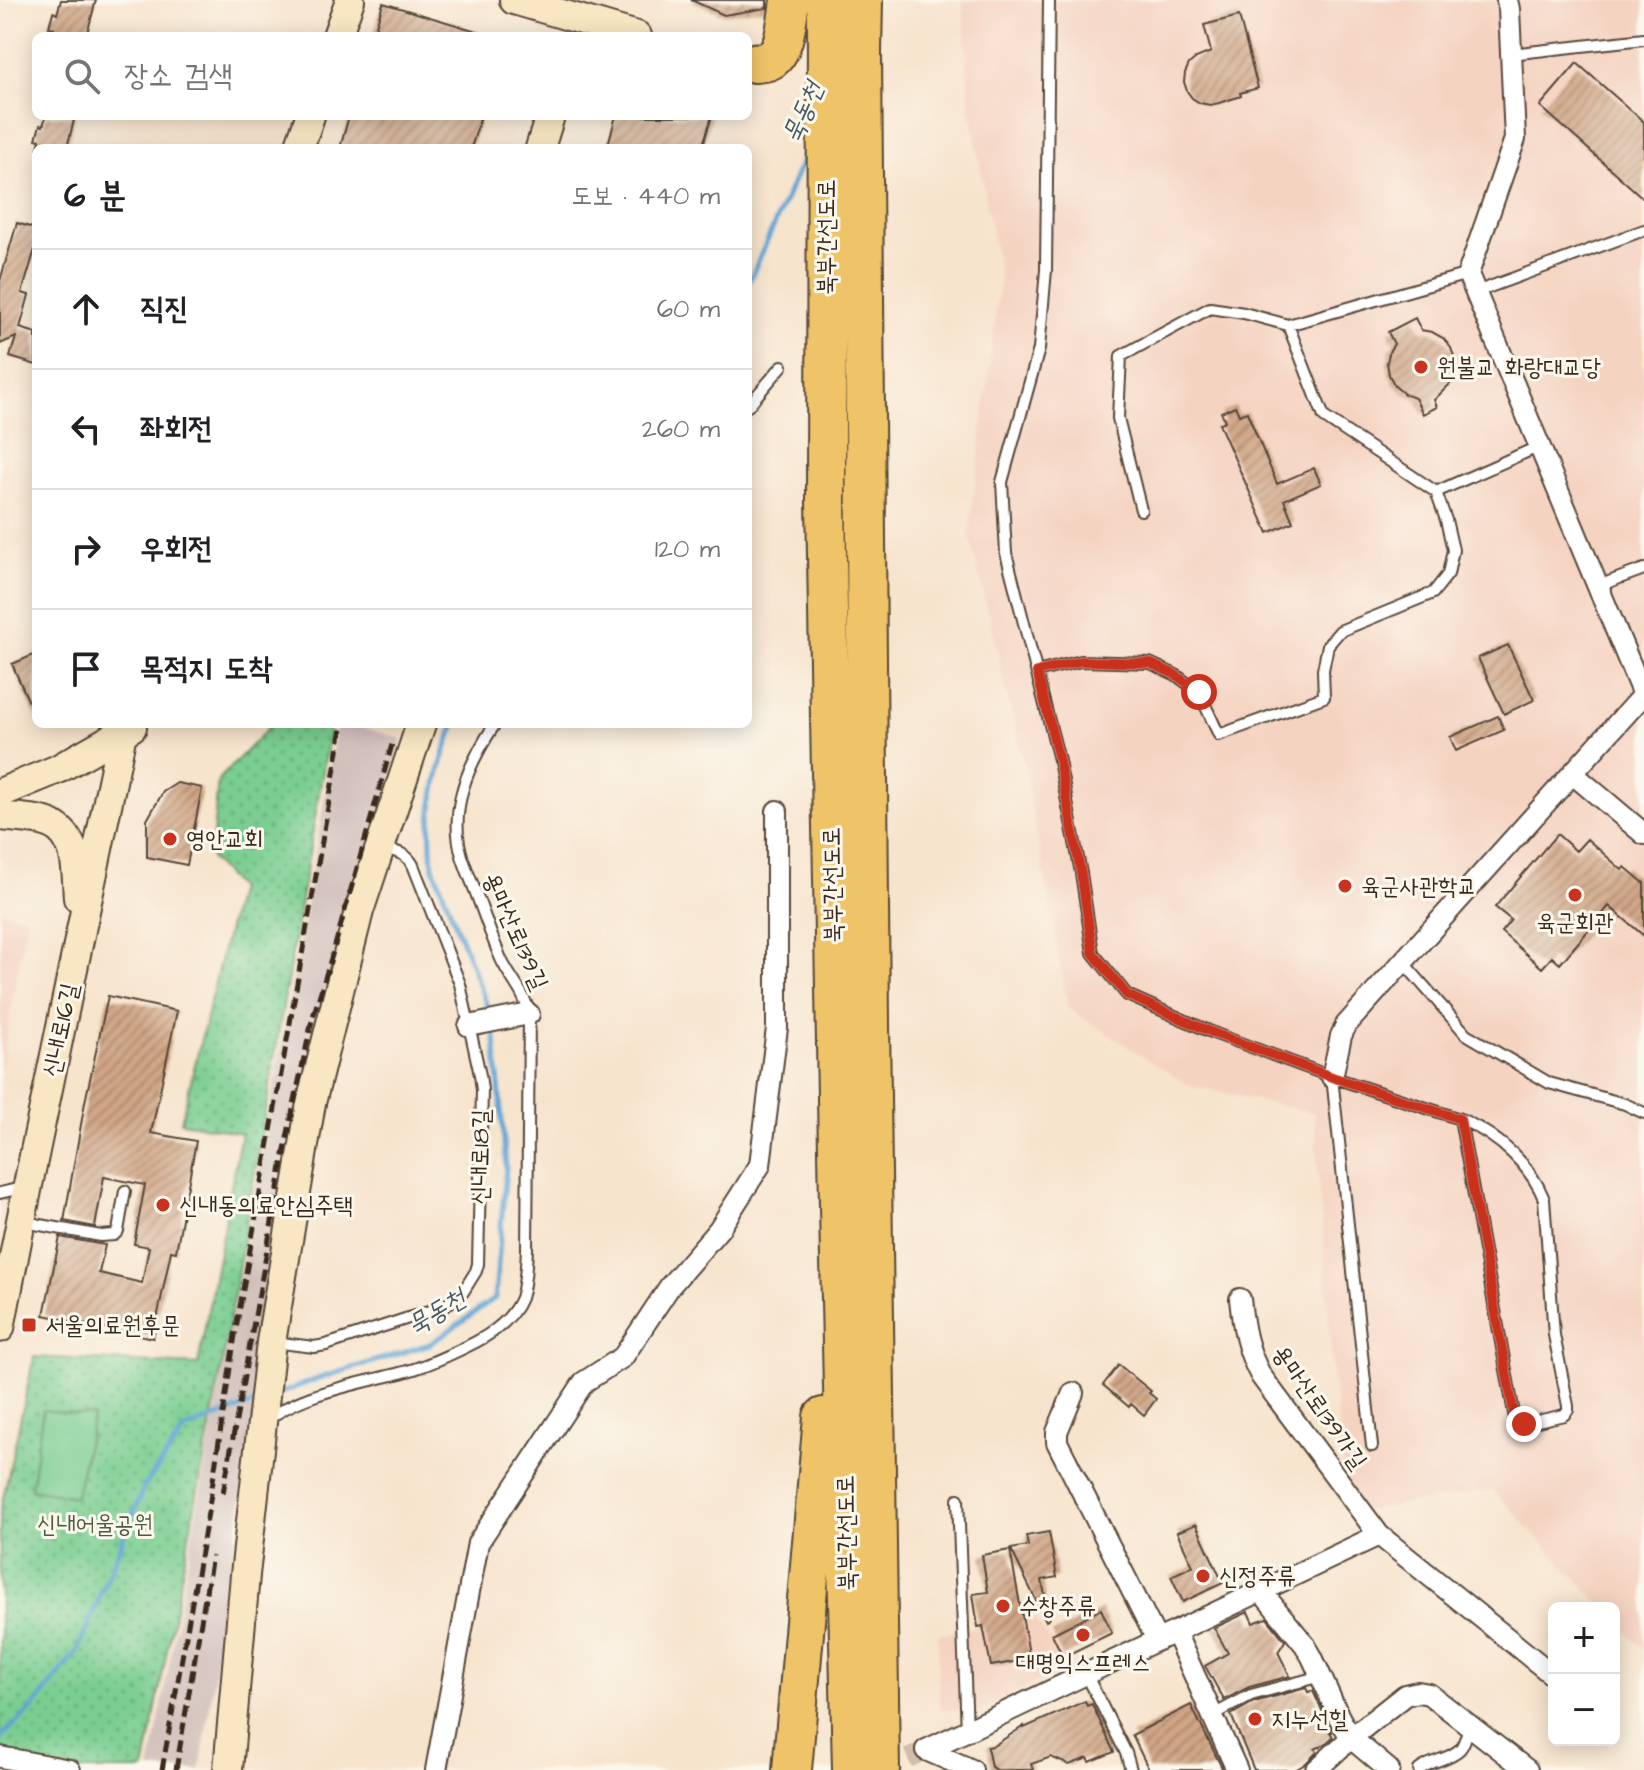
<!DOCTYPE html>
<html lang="ko">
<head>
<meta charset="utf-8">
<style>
	:root { --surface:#fff; --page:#f2f2f2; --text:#202124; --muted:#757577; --line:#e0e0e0 }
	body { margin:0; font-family:"Architects Daughter","Poor Story",sans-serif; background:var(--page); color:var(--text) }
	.controls { position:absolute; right:24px; bottom:24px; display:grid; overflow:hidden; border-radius:12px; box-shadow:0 4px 20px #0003 }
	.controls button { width:72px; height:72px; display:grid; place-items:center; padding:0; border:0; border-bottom:2px solid var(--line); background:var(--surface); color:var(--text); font:40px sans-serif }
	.stop { position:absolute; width:24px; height:24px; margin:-18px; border:6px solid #c8321e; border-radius:50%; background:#fff }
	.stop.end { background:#c8321e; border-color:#fff; box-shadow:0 2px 8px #0008 }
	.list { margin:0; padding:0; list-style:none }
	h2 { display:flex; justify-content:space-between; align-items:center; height:104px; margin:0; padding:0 32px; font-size:34px }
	h2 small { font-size:26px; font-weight:400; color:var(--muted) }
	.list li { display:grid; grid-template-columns:52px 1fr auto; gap:24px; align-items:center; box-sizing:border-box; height:120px; padding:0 32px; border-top:2px solid var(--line) }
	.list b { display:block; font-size:30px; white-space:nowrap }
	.list em { font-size:26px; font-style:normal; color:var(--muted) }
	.icon { flex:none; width:44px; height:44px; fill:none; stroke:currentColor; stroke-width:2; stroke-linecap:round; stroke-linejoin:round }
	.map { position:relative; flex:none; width:1644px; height:1770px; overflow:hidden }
	.search { position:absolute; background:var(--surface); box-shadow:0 4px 20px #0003; left:32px; top:32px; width:720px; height:88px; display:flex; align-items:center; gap:20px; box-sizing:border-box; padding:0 28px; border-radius:12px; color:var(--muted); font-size:30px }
	.panel { position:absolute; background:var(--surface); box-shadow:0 4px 20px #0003; left:32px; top:144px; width:720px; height:584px; border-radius:12px }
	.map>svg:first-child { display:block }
	.built { fill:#f5d3c1 }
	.railway { fill:#d1c0bc }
	.park { fill:url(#park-dots); stroke:#5a7c58; stroke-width:2 }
	.pitch { fill:#7ace91; stroke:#5a7c58; stroke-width:2 }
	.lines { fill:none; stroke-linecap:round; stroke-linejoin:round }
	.stream { stroke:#5ea5d4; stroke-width:5 }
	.building { fill:url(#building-hatch) }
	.street-tunnel { stroke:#d1bfaa; stroke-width:20; stroke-dasharray:20 10; stroke-linecap:butt }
	.lane-casing { stroke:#574638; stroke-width:14 }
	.street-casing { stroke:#574638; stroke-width:24 }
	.secondary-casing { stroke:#574638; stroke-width:32 }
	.highway-casing { stroke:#574638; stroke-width:42 }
	.lane { stroke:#fff; stroke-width:10 }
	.street { stroke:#fff; stroke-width:20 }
	.secondary { stroke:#f9e7c3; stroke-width:28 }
	.highway { stroke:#efc469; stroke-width:38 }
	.rail { stroke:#3b2a1e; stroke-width:5; stroke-dasharray:12 6; stroke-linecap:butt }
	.route { stroke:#c8321e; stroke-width:10 }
	.poi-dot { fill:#c8321e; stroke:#fbf7ec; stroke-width:3 }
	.labels { text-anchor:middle; stroke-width:6; stroke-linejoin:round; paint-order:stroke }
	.street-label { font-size:24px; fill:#3b2a1e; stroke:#fbf7ec }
	.poi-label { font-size:24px; fill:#3b2a1e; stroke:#fbf7ec; text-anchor:start }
	.park-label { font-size:24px; fill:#4e5b40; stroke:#fbf7ec }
	.water-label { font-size:26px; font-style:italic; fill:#495b67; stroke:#fbf7ec }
</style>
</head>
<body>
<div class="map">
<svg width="1644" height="1770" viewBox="0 0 1644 1770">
	<defs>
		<pattern id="park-dots" width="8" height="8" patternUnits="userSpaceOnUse" patternTransform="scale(2)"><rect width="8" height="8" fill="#7ace91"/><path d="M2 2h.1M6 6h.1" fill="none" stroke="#65a776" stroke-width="1.8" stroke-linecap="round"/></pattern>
		<pattern id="building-hatch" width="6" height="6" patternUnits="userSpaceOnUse" patternTransform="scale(2)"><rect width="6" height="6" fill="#d0a686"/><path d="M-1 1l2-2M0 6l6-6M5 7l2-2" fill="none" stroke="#aa876d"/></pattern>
	</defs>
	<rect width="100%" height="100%" fill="#fbf7ec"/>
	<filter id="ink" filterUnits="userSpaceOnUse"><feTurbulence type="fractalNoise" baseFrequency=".0125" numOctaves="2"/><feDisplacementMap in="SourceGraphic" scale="16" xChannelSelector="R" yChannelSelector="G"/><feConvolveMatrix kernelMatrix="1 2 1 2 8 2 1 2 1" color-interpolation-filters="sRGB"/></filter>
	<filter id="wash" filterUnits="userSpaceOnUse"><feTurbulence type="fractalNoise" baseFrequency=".006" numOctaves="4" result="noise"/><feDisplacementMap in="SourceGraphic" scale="32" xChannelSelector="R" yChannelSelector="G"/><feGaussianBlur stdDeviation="1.8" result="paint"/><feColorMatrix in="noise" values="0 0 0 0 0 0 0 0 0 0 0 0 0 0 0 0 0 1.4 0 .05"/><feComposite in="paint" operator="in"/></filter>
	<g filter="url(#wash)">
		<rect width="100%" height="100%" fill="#f7e4cd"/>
		<path class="built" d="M963 0H1644V1650L1614 1618V1608H1604L1493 1490 1349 1513 1332 1367 1314 1113 1188 1085 1068 1008 1024 764 969 533 1000 280 969 101Z
			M0 910 27 918 0 1075Z
			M1035 1620 1070 1663 981 1711 939 1710 938 1634Z"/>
		<path class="railway" d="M337 724H351L402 739 289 1191 200 1770H150L298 953Z"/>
		<path class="park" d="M272 724H331L221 1370 144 1770H0V1512L34 1357 198 1365 241 1133 181 1122 238 888 211 859 218 780Z"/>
		<path class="pitch" d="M43 1410 93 1416 76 1497 31 1489Z"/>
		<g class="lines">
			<path class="stream" d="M748 284 809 146
				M455 724C437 770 425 816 433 866L492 1018
				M276 1395 317 1379 430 1344 495 1298 506 1167 494 1027
				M0 1742 2 1736 32 1709 78 1650 144 1487 185 1429 255 1403"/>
		</g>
		<g id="blocks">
			<path class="building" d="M61 0H96L87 34 81 32 80 36H51L54 28 49 27 53 12 57 14Z
				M691 0H767V8L724 15Z
				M383 3 480 32V36H373Z
				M1239 16 1258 88 1240 93 1241 96 1219 103 1210 105 1200 103 1192 98 1187 91 1184 82 1185 73 1189 64 1196 58 1211 52 1204 25Z
				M1577 63 1644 122V199L1540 106Z
				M46 116H75L67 148H38L40 140 36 139 40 125 43 126Z
				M349 116H481L471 148H340Z
				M616 116H712L702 148H607Z
				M17 223 36 229V246L22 293 29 295 20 328 36 333V365L10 357 16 337 0 344V281Z
				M1415 318 1421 330 1432 332 1443 338 1451 348 1455 360V372L1450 384 1434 400 1437 407 1423 414 1415 398 1404 394 1395 386 1389 375 1387 362 1390 350 1394 344 1388 332Z
				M1235 406 1239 415 1247 412 1277 484 1314 468 1321 484 1284 500 1293 522 1268 533 1219 424 1225 421 1221 412Z
				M1508 645 1534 700 1504 714 1478 658Z
				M36 654V718L12 664Z
				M1498 716 1504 730 1456 751 1450 737Z
				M177 783 202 788 187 865 147 857V820L163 792Z
				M1557 834 1576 851 1587 839 1622 870 1625 867 1644 883V936L1609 906 1560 964 1552 957 1542 968 1501 932 1511 920 1495 907Z
				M108 996 177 1011 151 1133 196 1141 176 1252 171 1251 153 1338 44 1315 60 1237 105 1245 99 1273 142 1283 149 1247 134 1244 145 1185 104 1177 95 1227 64 1221 85 1102Z
				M1119 1365 1151 1391 1149 1393 1156 1399 1144 1415 1131 1404 1129 1407 1103 1385Z
				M1196 1524 1223 1583 1183 1602 1171 1576 1193 1566 1177 1532Z
				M1049 1532 1057 1577 1042 1580 1049 1619 1046 1621 1011 1549 1028 1546 1026 1536Z
				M1010 1550 1030 1659 991 1666 983 1626 978 1627 973 1594 988 1592 982 1555Z
				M1101 1609 1112 1633 1063 1657 1052 1634Z
				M1248 1612 1253 1623 1267 1618 1285 1641 1278 1652 1290 1676 1249 1687 1224 1700 1205 1666 1228 1653 1214 1628Z
				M1306 1688 1308 1692 1313 1691 1332 1732H1330L1333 1737 1324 1745 1315 1749 1317 1752 1305 1764 1295 1770H1254L1231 1715 1254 1702Z
				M1085 1701 1087 1706 1092 1704 1114 1752 1090 1762 1088 1758 1069 1765 1051 1757 1031 1764 1033 1770H997L991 1767 987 1747 993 1746 1024 1726V1728Z
				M1191 1705 1223 1770H1149L1132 1735Z"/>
		</g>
	</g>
	<g filter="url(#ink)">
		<use href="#blocks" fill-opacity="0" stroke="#574638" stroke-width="2"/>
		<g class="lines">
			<path class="street-tunnel" d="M880 1770 926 1750"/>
			<defs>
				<path id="lane" d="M1049 0 1046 270 1039 349 1002 482 1006 553 1058 756 1081 873 1093 953 1127 995 1216 1034 1332 1077 1460 1119 1465 1121C1499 1137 1530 1164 1544 1199L1554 1335 1568 1406V1410L1564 1415 1524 1424H1519L1515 1419 1460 1119
					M1511 54 1644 39
					M1476 292 1644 230
					M1288 325 1324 417 1436 492
					M748 406 782 366
					M1141 510 1118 418 1121 356 1210 308 1244 313 1288 325 1468 274
					M1598 586 1644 569
					M1037 672 1081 661 1150 663 1176 675 1199 692 1219 735 1324 697 1323 670 1328 645 1340 631 1433 593 1448 574 1453 550 1446 520 1436 492 1540 446
					M1403 962 1466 1034 1549 1083 1625 1104 1644 1113
					M1332 1077 1372 1446
					M0 1193 25 1187
					M24 1222 101 1236 114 1235 118 1231 125 1191
					M273 1342 314 1347 326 1345 445 1306 463 1292 476 1271 478 1264 482 1090 480 1075 460 984 413 865C407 853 396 852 384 848
					M268 1420C300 1392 370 1382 411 1370 431 1364 449 1355 468 1346 489 1336 512 1320 521 1298 526 1282 526 1265 527 1249L529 1013C525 993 509 977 501 959 492 938 485 917 477 896 472 882 466 869 462 856 448 808 469 763 495 724
					M958 1499 967 1731
					M1086 1674 1126 1753 1131 1770
					M1213 1715 1251 1695 1321 1676
					M1419 1770C1431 1760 1449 1760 1460 1749 1465 1744 1467 1733 1469 1725"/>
				<path id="street" d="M1573 774 1644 834
					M469 1026 529 1014
					M1332 1077 1341 1036 1346 1025 1643 695 1468 274 1515 139 1509 9 1507 0
					M1240 1299C1243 1327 1247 1351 1261 1376L1379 1535 1554 1676
					M1073 1393 1057 1432V1442L1157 1640
					M1261 1591 1305 1645 1312 1657 1339 1717 1351 1738 1389 1770
					M1175 1632 1237 1770
					M926 1750 1379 1535
					M926 1750 972 1770
					M0 1757 70 1770
					M436 1770 478 1543 584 1382 623 1357 670 1286 719 1229 760 1165 777 1028V811
					M1316 1770 1352 1737 1405 1695 1418 1692 1429 1694 1527 1770"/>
				<path id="secondary" d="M514 0 637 36
					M337 36 350 0
					M299 148 310 116
					M540 148 550 116
					M0 793 58 769 132 727
					M0 816C14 818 39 818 51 824 79 838 76 872 78 898
					M0 1328 30 1175 124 724
					M228 1770 245 1575 271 1342 311 1103 359 911 421 724"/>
				<path id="highway" d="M827 0 826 502 840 1259 852 1770
					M863 0 862 52 870 1023 880 1770
					M754 63C760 62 768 63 773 58 785 49 788 14 790 0
					M792 1770 823 1417"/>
			</defs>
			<use href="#lane" class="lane-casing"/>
			<use href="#street" class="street-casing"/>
			<use href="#secondary" class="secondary-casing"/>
			<use href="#highway" class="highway-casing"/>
			<use href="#lane" class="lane"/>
			<use href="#street" class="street"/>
			<use href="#secondary" class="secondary"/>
			<use href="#highway" class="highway"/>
			<path class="rail" d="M223 1493 288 1133 312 1020 336 942 393 741
				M162 1770 209 1507 235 1335 342 728
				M176 1770 212 1556"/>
		</g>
	</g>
	<g class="lines" filter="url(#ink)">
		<path class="route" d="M1199 692 1176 675 1150 663 1081 661 1037 672 1058 756 1081 873 1093 953 1127 995 1216 1034 1332 1077 1460 1119 1515 1419 1519 1424H1524"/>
	</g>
	<g class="poi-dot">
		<circle cx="1421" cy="367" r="8"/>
		<circle cx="170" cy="839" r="8"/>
		<circle cx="1345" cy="886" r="8"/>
		<circle cx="1575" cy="895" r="8"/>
		<circle cx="163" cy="1205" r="8"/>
		<rect x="21" y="1317" width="16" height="16" rx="4"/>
		<circle cx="1203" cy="1576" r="8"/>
		<circle cx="1003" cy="1606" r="8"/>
		<circle cx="1083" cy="1635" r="8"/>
		<circle cx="1255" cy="1719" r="8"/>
	</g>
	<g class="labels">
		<g class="street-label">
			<text transform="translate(826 237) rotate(-90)" y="8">북부간선도로</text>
			<text transform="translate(832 885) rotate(-91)" y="8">북부간선도로</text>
			<text transform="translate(516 931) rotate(66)" y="8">용마산로139길</text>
			<text transform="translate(60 1030) rotate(-78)" y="8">신내로16길</text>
			<text transform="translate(480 1157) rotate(-89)" y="8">신내로18길</text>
			<text transform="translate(1320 1407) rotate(55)" y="8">용마산로139가길</text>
			<text transform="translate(846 1533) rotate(-91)" y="8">북부간선도로</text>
		</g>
		<g class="poi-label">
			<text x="1437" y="375">원불교 화랑대교당</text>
			<text x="186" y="847">영안교회</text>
			<text x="1361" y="894">육군사관학교</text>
			<text x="1575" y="930" text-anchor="middle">육군회관</text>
			<text x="179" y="1213">신내동의료안심주택</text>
			<text x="45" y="1333">서울의료원후문</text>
			<text x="1219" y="1584">신정주류</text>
			<text x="1019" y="1614">수창주류</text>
			<text x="1083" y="1670" text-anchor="middle">대명익스프레스</text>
			<text x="1271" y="1727">지누선힐</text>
		</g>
		<g class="park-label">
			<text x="95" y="1532">신내어울공원</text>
		</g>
		<g class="water-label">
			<text transform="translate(802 112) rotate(-66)" y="9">묵동천</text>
			<text transform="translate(436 1311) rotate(-31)" y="9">묵동천</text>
		</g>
	</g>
</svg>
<div class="controls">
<button>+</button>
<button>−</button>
</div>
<div class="stop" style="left:1199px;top:692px"></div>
<div class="stop end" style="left:1524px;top:1424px"></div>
<div class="search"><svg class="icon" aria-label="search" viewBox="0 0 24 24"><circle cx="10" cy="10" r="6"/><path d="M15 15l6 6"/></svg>장소 검색</div>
<section class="panel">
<h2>6 분<small>도보 · 440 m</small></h2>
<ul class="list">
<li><svg class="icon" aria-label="ahead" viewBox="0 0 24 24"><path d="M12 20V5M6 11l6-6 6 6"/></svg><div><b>직진</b></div><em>60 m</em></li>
<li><svg class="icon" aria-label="left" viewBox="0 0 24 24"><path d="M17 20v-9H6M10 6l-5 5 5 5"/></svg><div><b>좌회전</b></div><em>260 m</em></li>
<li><svg class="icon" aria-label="right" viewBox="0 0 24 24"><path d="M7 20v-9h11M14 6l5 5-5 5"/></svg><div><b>우회전</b></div><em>120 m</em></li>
<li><svg class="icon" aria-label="arrive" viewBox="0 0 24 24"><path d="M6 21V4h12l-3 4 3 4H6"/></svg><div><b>목적지 도착</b></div></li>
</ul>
</section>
</div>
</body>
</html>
